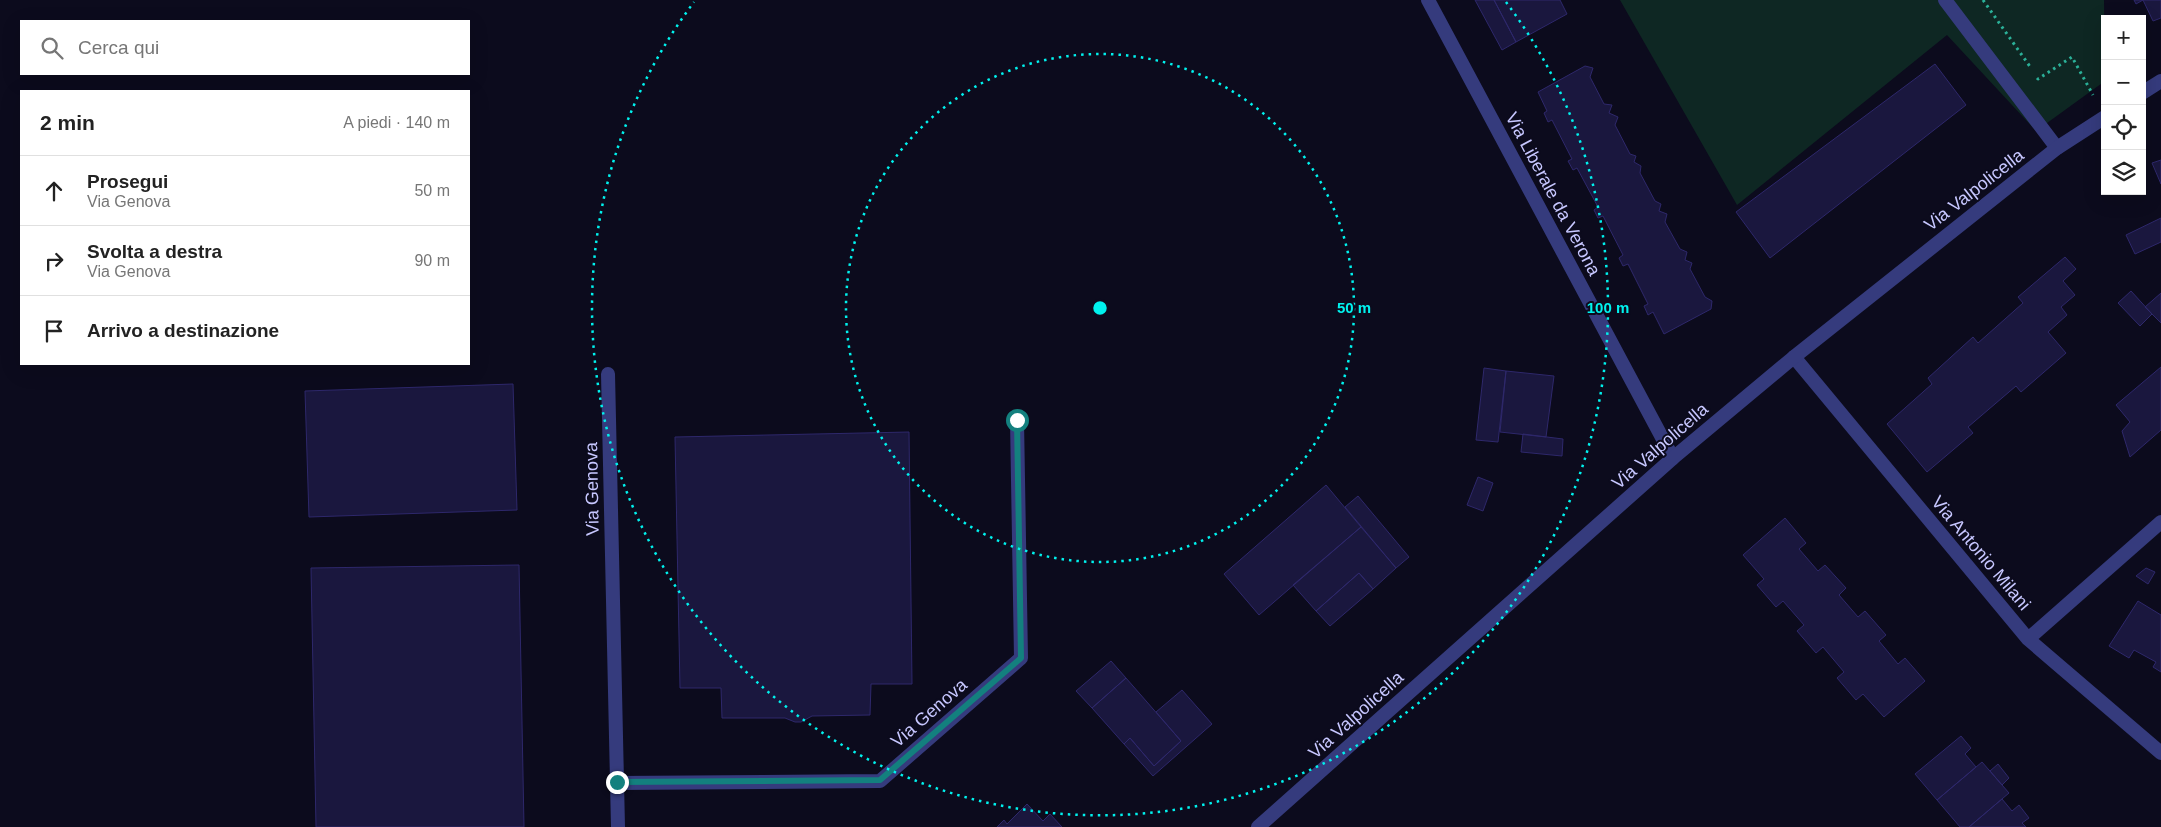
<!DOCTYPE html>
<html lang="it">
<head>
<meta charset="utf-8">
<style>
	:root { --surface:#fff; --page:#f6f6f6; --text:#222; --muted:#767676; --line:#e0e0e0 }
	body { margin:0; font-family:Arial,sans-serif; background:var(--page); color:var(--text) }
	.controls { position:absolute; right:15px; top:15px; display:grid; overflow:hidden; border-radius:0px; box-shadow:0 5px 20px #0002 }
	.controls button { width:45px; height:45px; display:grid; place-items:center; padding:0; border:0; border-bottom:1px solid var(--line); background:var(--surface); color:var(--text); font:25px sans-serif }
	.stop { position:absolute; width:15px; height:15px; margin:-11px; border:4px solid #13807e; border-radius:50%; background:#fff }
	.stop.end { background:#13807e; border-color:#fff; box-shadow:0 1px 5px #0008 }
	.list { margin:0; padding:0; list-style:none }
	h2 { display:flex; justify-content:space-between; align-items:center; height:65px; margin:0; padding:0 20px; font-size:21px }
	h2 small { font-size:16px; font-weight:400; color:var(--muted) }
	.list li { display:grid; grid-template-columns:32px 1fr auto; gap:15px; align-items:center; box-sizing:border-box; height:70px; padding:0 20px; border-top:1px solid var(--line) }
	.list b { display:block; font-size:19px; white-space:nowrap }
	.list p { margin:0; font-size:16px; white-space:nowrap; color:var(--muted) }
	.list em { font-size:16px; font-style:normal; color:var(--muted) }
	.icon { flex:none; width:28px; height:28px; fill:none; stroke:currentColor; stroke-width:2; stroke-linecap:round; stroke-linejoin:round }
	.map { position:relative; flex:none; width:2161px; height:827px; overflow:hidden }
	.search { position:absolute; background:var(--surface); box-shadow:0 5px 20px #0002; left:20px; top:20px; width:450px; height:55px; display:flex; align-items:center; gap:12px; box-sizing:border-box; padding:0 18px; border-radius:0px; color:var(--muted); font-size:19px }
	.panel { position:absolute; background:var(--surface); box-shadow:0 5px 20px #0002; left:20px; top:90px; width:450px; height:275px; border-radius:0px }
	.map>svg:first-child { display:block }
	.green { fill:#0e2723 }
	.building { fill:#1a173e; stroke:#2e286b }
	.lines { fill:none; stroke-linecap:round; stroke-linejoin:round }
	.path { stroke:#2bb098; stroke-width:3; stroke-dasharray:2.5 4; stroke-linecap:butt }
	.minor { stroke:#353b7d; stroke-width:14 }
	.tertiary { stroke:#353b7d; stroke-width:14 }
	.route { stroke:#13807e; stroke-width:6 }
	.ring { fill:none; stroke:#00f2ee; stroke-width:2.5; stroke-dasharray:2.5 5 }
	.labels { text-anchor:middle; stroke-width:4; stroke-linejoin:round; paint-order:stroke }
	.street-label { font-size:18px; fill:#c7c7ff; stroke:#0c0b1d }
	.centre { fill:#00f2ee; stroke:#0c0b1d; stroke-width:2.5 }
	.ring-label { font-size:15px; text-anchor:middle; font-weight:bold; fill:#00f2ee; stroke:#0c0b1d; stroke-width:4; stroke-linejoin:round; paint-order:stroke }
</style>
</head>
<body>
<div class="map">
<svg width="2161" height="827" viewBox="0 0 2161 827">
	<rect width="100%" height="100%" fill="#0c0b1d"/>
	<path class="green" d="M1620 0H2104L2105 81 2036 131 1947 35 1737 205Z"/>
	<path class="building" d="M1475 0H1494L1516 42 1502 50Z
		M1494 0H1560L1567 14 1516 42Z
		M2134 0H2161V18L2153 21 2143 0 2136 4Z
		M1935 64 1966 105 1770 258 1736 212Z
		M1585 66 1593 68 1590 77 1604 104 1612 105 1609 113 1618 117 1615 125 1630 154 1636 156 1634 162 1641 166 1640 173 1655 201 1661 204 1659 211 1667 214 1665 222 1680 249 1687 252 1685 260 1692 263 1690 269 1705 297 1712 301 1711 309 1664 334 1653 312 1648 315 1644 306 1648 304 1628 264 1623 266 1619 258 1623 255 1603 216 1598 218 1594 210 1598 207 1577 168 1573 170 1568 161 1572 159 1552 120 1548 122 1544 113 1547 111 1538 92Z
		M2161 160V184L2152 163Z
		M2161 218V242L2135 254 2126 235Z
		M2065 257 2076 269 2063 281 2075 295 2061 307 2067 315 2048 332 2066 353 2021 392 2016 386 1968 427 1973 433 1927 472 1887 424 1932 384 1928 378 1973 337 1978 343 2023 303 2018 297Z
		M2131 291 2152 314 2140 326 2118 303Z
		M2161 293V323L2145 307Z
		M2161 367V430L2130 457 2122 431 2130 422 2116 405Z
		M1484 368 1506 371 1498 442 1476 440Z
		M1506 371 1554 376 1546 437 1500 432Z
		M513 384 517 510 309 517 305 391Z
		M909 432 912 684H871L870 715 812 716 801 722H795L785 718H722L721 688H680L675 437Z
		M1523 434 1563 439 1562 456 1521 452Z
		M1478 477 1493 483 1483 511 1467 505Z
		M1326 485 1361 527 1259 615 1224 574Z
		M1358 496 1409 557 1396 568 1345 507Z
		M1785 518 1806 543 1799 549 1818 571 1825 565 1846 588 1839 595 1858 617 1865 611 1886 635 1879 641 1898 664 1905 658 1925 681 1884 717 1863 694 1856 700 1837 678 1844 672 1823 647 1816 653 1797 631 1804 625 1783 601 1776 607 1757 585 1764 579 1743 555Z
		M1361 527 1396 568 1373 589 1359 573 1316 611 1293 585Z
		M519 565 524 827H316L311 568Z
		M2146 568 2155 572 2148 584 2136 576Z
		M1359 573 1373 589 1330 626 1316 611Z
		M2138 601 2161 615V672L2153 667 2156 662 2134 650 2129 658 2109 646Z
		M1111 661 1126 678 1092 708 1076 691Z
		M1126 678 1181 741 1154 766 1130 738 1124 744 1092 708Z
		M1182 690 1212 724 1153 776 1124 744 1130 738 1154 766 1181 741 1156 712Z
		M1961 736 1971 748 1965 754 1976 767 1937 800 1915 774Z
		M1982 762 2009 793 1969 827H1960L1937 800Z
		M1998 764 2009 778 2002 785 1990 771Z
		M2002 799 2012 811 2019 805 2029 818 2022 823 2026 827H1969Z
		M1027 804 1043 821 1050 814 1062 827H997L1004 820 1007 824Z"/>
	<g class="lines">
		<path class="path" d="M1983 0 2031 68
			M2037 78 2038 79 2072 57 2093 95"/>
		<path class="minor" d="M1428 0 1673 458
			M1945 0 2057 148
			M1794 357 2028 639 2161 753
			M608 374 618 827
			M2028 639 2161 522
			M617 783 880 781 1021 658 1017 420"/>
		<path class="tertiary" d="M2142 93 2161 81
			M1258 827 1673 458 1794 357 2057 148 2105 117"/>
	</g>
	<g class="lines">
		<path class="route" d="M617 782 880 780 1021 658 1017 420"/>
	</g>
	<g class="ring">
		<circle cx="1100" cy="308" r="254"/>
		<path d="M1506 2A508 508 0 1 1 694 2"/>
	</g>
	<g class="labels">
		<g class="street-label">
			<text transform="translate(1974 190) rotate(-38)" y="6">Via Valpolicella</text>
			<text transform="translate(1553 194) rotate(62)" y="6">Via Liberale da Verona</text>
			<text transform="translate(1660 446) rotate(-41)" y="6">Via Valpolicella</text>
			<text transform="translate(592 489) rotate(-91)" y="6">Via Genova</text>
			<text transform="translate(1981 553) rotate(50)" y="6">Via Antonio Milani</text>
			<text transform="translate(929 713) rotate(-41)" y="6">Via Genova</text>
			<text transform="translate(1356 715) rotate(-42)" y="6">Via Valpolicella</text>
		</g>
	</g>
	<circle cx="1100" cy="308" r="8" class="centre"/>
	<g class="ring-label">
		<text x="1354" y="313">50 m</text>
		<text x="1608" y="313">100 m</text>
	</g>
</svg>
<div class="controls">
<button>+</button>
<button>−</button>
<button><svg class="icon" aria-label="locate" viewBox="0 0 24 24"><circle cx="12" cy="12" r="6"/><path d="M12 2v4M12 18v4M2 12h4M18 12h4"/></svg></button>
<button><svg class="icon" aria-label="layers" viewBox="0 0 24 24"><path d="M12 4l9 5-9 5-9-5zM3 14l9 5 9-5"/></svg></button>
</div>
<div class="stop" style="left:1017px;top:420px"></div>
<div class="stop end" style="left:617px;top:782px"></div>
<div class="search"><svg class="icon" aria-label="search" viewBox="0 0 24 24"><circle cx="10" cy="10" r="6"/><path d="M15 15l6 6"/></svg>Cerca qui</div>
<section class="panel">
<h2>2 min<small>A piedi · 140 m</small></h2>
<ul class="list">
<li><svg class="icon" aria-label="ahead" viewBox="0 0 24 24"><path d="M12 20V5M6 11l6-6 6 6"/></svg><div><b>Prosegui</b><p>Via Genova</p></div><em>50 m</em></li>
<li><svg class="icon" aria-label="right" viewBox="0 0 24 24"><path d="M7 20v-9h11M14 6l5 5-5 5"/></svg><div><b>Svolta a destra</b><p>Via Genova</p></div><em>90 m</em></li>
<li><svg class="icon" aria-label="arrive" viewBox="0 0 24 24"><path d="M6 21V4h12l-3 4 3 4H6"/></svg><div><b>Arrivo a destinazione</b></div></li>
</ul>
</section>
</div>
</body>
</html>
